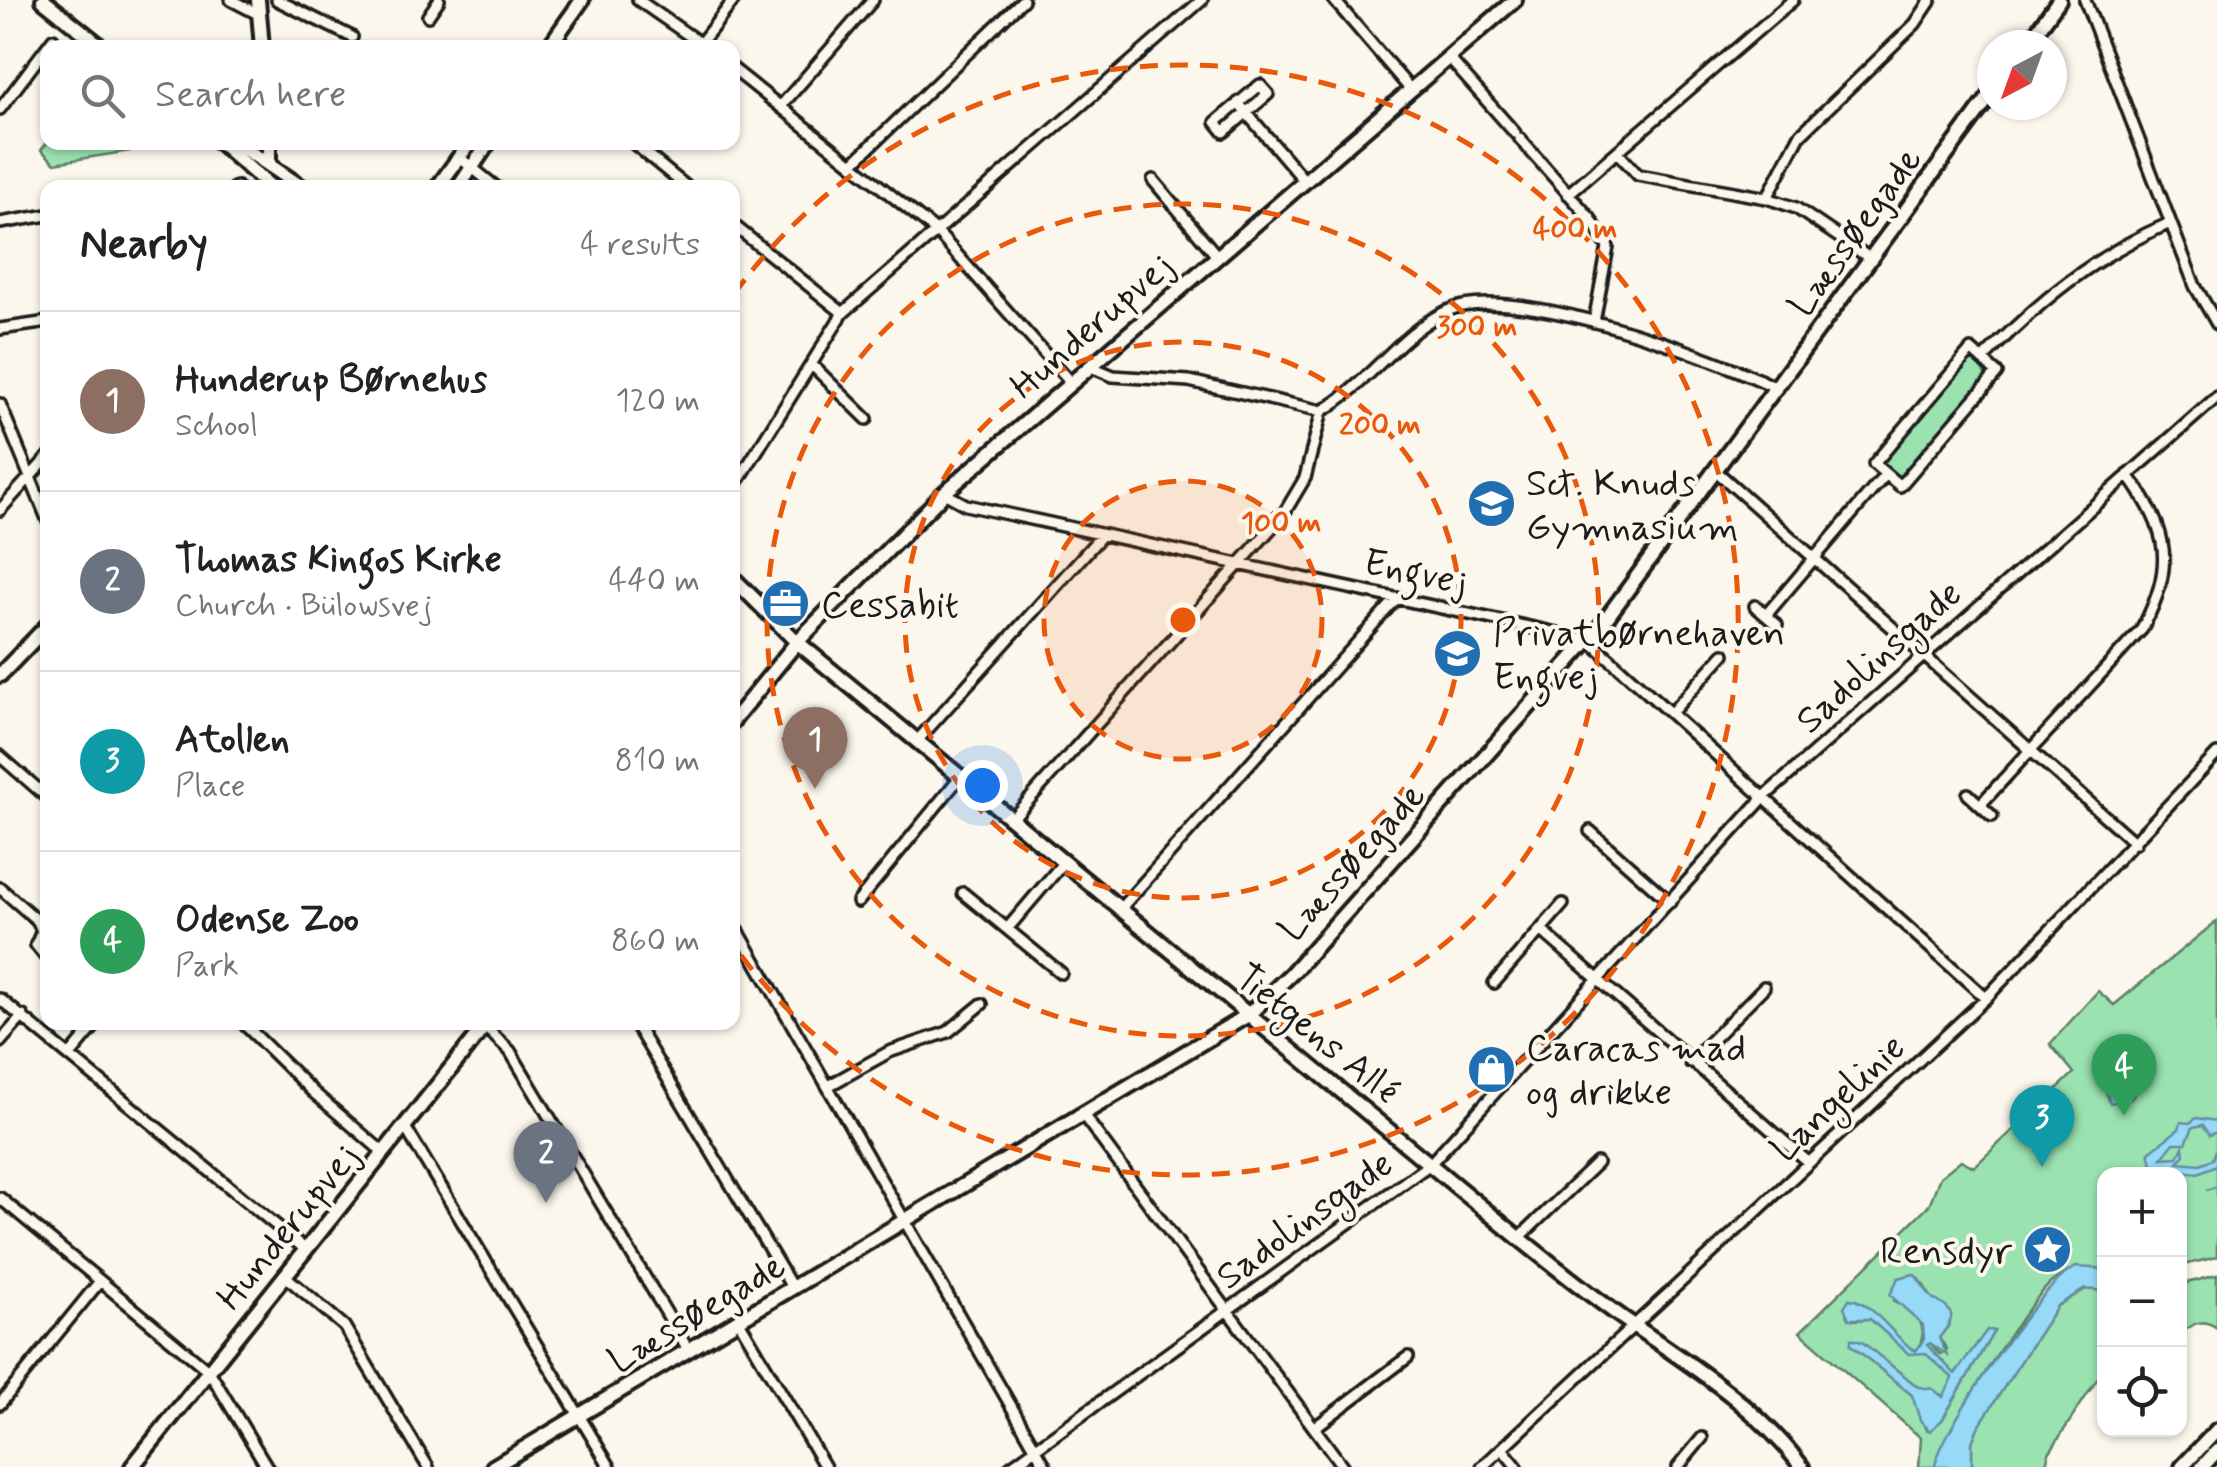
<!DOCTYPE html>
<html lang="en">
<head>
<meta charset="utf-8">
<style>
	:root { --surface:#fff; --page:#f6f6f6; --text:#222; --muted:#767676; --line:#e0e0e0; --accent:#d93025 }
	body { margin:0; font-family:Mynerve,sans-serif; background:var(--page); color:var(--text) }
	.controls { position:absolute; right:30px; bottom:30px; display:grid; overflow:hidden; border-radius:20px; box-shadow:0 2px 8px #0004 }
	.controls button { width:90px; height:90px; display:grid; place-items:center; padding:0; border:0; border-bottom:2px solid var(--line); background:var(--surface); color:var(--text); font:50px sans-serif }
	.compass { position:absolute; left:1977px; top:30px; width:90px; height:90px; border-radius:50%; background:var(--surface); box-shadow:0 2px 8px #0004; rotate:221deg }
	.you { position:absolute; left:982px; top:785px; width:35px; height:35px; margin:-25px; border:8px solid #fff; border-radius:50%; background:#1a73e8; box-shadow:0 0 0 15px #1a73e833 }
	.badge { display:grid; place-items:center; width:65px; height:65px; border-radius:50%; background:var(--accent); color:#fff; font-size:32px; font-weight:700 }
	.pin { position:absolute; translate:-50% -82px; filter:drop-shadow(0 2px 5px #0008) }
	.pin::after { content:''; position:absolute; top:52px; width:35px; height:30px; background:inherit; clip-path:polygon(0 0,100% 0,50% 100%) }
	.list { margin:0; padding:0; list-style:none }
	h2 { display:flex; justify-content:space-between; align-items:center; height:130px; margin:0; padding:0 40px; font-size:42px }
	h2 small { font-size:32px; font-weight:400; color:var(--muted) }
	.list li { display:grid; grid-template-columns:65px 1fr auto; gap:30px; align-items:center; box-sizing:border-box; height:180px; padding:0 40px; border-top:2px solid var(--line) }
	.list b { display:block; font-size:38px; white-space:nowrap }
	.list p { margin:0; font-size:32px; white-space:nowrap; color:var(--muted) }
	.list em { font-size:32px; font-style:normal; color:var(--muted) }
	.icon { flex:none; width:55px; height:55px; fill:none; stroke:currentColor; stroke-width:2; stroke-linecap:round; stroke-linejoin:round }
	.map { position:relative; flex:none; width:2217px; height:1467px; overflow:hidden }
	.search { position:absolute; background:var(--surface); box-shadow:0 2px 8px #0004; left:40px; top:40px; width:700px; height:110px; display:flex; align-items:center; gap:25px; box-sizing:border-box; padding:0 35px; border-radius:20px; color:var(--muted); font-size:38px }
	.panel { position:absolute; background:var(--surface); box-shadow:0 2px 8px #0004; left:40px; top:180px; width:700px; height:850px; border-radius:20px }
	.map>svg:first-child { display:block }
	.green { fill:#9ae2b0; stroke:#5b7f66; stroke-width:2.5; fill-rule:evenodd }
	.water { fill:#96daf8; stroke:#658ea0; stroke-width:2.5 }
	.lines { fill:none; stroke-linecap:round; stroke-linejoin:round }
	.stream { stroke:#658ea0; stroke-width:2.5 }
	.street-casing { stroke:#1c1c1c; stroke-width:16 }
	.secondary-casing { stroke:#1c1c1c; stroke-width:20 }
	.street { stroke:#fbf7ec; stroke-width:9 }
	.secondary { stroke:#fbf7ec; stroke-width:12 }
	.ring { fill:none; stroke:#e8590c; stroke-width:5; stroke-dasharray:18 12 }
	.labels { text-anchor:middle; stroke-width:8; stroke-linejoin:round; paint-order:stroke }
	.street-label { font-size:38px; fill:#1c1c1c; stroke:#fbf7ec }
	.poi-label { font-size:38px; fill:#1c1c1c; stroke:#fbf7ec; text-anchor:start }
	.centre { fill:#e8590c; stroke:#fbf7ec; stroke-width:5 }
	.ring-label { font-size:30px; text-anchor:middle; font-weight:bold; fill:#e8590c; stroke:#fbf7ec; stroke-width:8; stroke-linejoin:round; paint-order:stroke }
</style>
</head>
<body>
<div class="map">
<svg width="2217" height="1467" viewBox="0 0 2217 1467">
	<rect width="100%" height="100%" fill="#fbf7ec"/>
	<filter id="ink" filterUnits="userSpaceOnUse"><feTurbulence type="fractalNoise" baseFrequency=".01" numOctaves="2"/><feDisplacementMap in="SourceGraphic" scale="20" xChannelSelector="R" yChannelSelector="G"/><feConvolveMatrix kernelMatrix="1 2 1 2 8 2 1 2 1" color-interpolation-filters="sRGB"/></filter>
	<g filter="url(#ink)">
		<path class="green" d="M48 142 128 143 130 151 55 163 41 150Z
			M1974 359 1987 377 1902 477H1896L1885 467 1884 459 1966 362Z
			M2217 921V1257L2180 1266V1174H2104V1269C2083 1268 2071 1268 2053 1281 2026 1303 1943 1434 1935 1467H1919L1921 1438 1800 1332 1929 1205 1940 1177 1961 1160 1974 1167 2074 1073 2050 1044 2098 991 2114 1005ZM1919 1278 1949 1325 1939 1338 1947 1349 1940 1354 1930 1343 1927 1345 1955 1374 1987 1330 1994 1331 1942 1420 1927 1430 1912 1395 1851 1345 1862 1342 1918 1387 1945 1396 1955 1380 1925 1352 1909 1354 1870 1319 1853 1320 1850 1299C1875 1302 1893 1340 1916 1351 1932 1328 1917 1311 1894 1301Z
			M2217 1275V1328C2202 1317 2193 1324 2180 1333V1285Z
			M2086 1289 2104 1291V1369L2049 1453 2045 1467H1972V1442L1978 1427 2057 1306Z"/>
		<path class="water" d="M2129 1049 2148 1075 2131 1099 2110 1103 2098 1069 2117 1051Z
			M2196 1118 2217 1121V1132L2210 1135 2203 1125 2193 1127 2186 1143H2174L2162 1158 2178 1157 2183 1147 2184 1156 2178 1162 2200 1164 2213 1159 2217 1147V1165L2198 1173 2153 1168 2149 1152 2179 1129 2181 1122 2190 1123Z
			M2077 1267 2104 1269V1291L2085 1289 2057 1306 1978 1427 1972 1442V1467H1935C1937 1436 2047 1274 2077 1267Z
			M1914 1274C1921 1281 1927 1295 1935 1300 1958 1312 1954 1318 1939 1338L1947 1355 1930 1343 1927 1345 1955 1374 1987 1330 1994 1331 1942 1420 1930 1431 1920 1420 1912 1395 1851 1345V1339L1862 1342 1918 1387 1933 1389 1943 1397 1953 1378 1925 1353 1909 1354 1870 1319H1849L1844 1307 1849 1299C1874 1301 1894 1340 1916 1351L1924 1339 1923 1325 1890 1295 1898 1278Z"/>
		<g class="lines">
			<path class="stream" d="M2207 1190 2215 1187"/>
			<defs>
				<path id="street" d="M231 0 260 15
					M277 0 352 37
					M638 0 707 48
					M1334 0 1411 90
					M2085 0 2195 286 2217 324
					M428 16 439 0
					M697 48 734 0
					M1448 57 1515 133
					M732 68 936 231 1070 382
					M1260 85 1268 94 1224 132 1216 122Z
					M1238 103 1304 180
					M781 106 873 0
					M0 109 53 39
					M1520 139 1590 218 1608 247 1594 322
					M632 142 688 188
					M1617 152 1638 175 1767 198 1796 208 1871 259
					M459 157 497 188
					M852 164 1023 0
					M1153 180 1217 256
					M234 188 237 187
					M1568 194 1793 0
					M1767 198 1800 135 1915 24 1931 0
					M0 223 48 215
					M732 224 843 313
					M0 329 48 322
					M1971 350 1997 373 1900 486 1874 464Z
					M1982 360C2039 301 2095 255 2170 223
					M811 364 867 419
					M1089 366 1113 376 1189 381 1322 411C1368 385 1399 333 1447 311 1512 281 1714 357 1777 388
					M0 404 48 521
					M1716 471 2135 843
					M732 491 843 313 1202 0
					M944 493 966 505 1589 640 1986 998
					M0 510 48 457
					M1755 606 1777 625
					M1766 615 1886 474
					M1671 713 1724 654
					M917 741 1102 535
					M0 756 48 798
					M1968 794 1992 816
					M1980 805 2142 629C2175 566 2170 532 2128 475
					M1011 820 1283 515 1305 478 1322 411
					M1590 831 1670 902
					M0 888 38 921 42 931 36 945 48 960
					M963 893 1061 973
					M858 902 960 777
					M1120 909 1397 598
					M732 920 1046 1467
					M1007 929 1064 862
					M1541 930 1809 1163
					M1494 983 1563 904
					M0 999 305 1249
					M242 1022 313 1092 384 1153
					M634 1022 793 1289
					M485 1027 510 1051 689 1351
					M0 1042 23 1016
					M71 1054 98 1022
					M1690 1062 1764 987
					M828 1086 889 1052 948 1032 982 1004
					M1084 1116 1343 1467
					M405 1127 610 1467
					M0 1198 209 1371 267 1467
					M1519 1238 1597 1163
					M284 1275 344 1326 428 1467
					M739 1321 825 1467
					M0 1404 100 1281
					M1314 1428 1408 1357
					M1504 1451 1517 1467
					M1010 1467 1430 1164 1765 796 2217 397
					M1482 1467 1986 998 2217 754
					M1678 1467 1702 1438"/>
				<path id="secondary" d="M43 0 103 48
					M258 0 262 48
					M2027 45 2059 0
					M548 48 582 0
					M219 142 272 188
					M235 142 303 188
					M269 163V142
					M437 188 470 142
					M458 188 489 142
					M732 577 797 642 1519 1238C1555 1267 1591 1296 1630 1323 1692 1366 1756 1405 1802 1467
					M0 675 48 625
					M732 722 797 642 944 493 1515 0
					M132 1467 488 1022
					M493 1467 1248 1015 1291 974 1600 627 1992 93
					M2182 1467 2217 1430
					M2202 1467 2217 1451"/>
			</defs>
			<use href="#street" class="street-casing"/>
			<use href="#secondary" class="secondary-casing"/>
			<use href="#street" class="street"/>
			<use href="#secondary" class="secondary"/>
		</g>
	</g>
	<circle cx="1183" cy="620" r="139" fill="#e8590c" fill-opacity=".12"/>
	<g class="ring">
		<circle cx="1183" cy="620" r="139"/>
		<circle cx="1183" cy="620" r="278"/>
		<circle cx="1183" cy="620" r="416"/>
		<path d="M734 294A555 555 0 1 1 734 946"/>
	</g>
	<defs>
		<symbol id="university-disc" viewBox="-11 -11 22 22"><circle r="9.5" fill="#1f6fb2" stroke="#fbf7ec"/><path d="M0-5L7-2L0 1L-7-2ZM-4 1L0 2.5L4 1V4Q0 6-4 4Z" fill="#fff"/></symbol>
		<symbol id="office-disc" viewBox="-11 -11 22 22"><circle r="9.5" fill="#1f6fb2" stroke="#fbf7ec"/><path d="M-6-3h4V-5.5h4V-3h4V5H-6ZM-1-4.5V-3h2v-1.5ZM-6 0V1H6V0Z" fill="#fff"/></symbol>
		<symbol id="school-disc" viewBox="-11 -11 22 22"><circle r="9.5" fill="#1f6fb2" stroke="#fbf7ec"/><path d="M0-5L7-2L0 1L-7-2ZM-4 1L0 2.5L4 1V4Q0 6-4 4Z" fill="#fff"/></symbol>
		<symbol id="shop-disc" viewBox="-11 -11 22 22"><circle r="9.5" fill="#1f6fb2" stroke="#fbf7ec"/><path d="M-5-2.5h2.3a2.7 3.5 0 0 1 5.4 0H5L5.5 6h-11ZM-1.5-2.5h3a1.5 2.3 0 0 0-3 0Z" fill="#fff"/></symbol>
		<symbol id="sight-disc" viewBox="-11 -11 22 22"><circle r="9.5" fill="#1f6fb2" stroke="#fbf7ec"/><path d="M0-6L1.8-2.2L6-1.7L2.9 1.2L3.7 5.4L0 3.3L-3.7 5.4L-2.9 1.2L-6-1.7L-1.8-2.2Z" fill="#fff"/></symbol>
	</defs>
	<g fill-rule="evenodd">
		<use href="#university-disc" x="1464" y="476" width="55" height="55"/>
		<use href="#office-disc" x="758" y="576" width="55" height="55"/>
		<use href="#school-disc" x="1430" y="626" width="55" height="55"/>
		<use href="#shop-disc" x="1464" y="1042" width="55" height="55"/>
		<use href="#sight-disc" x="2020" y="1222" width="55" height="55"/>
	</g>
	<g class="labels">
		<g class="street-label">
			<text transform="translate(1854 231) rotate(-54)" y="13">Læssøegade</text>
			<text transform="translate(1091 325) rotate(-41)" y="13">Hunderupvej</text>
			<text transform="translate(1416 571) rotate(12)" y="13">Engvej</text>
			<text transform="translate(1878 656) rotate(-42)" y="13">Sadolinsgade</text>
			<text transform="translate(1351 861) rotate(-48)" y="13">Læssøegade</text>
			<text transform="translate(1318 1033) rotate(39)" y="13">Tietgens Allé</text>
			<text transform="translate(1837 1097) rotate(-43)" y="13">Langelinie</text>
			<text transform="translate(1304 1219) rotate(-36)" y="13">Sadolinsgade</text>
			<text transform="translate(287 1226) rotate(-51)" y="13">Hunderupvej</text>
			<text transform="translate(696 1312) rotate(-31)" y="13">Læssøegade</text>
		</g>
		<g class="poi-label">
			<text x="1526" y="495">Sct. Knuds<tspan x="1526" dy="44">Gymnasium</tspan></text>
			<text x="821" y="617">Cessabit</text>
			<text x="1493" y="645">Privatbørnehaven<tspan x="1493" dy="44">Engvej</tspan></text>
			<text x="1526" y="1060">Caracas mad<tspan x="1526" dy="44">og drikke</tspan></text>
			<text x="2012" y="1263" text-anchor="end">Rensdyr</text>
		</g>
	</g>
	<circle cx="1183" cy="620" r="15" class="centre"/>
	<g class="ring-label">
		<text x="1575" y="238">400 m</text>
		<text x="1477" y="336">300 m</text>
		<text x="1380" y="434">200 m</text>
		<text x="1281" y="532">100 m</text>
	</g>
</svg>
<div class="controls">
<button>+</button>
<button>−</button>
<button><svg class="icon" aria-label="locate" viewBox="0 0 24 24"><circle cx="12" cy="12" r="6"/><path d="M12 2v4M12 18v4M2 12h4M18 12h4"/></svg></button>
</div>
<svg class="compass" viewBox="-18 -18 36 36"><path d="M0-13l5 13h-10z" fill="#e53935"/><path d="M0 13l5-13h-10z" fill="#767676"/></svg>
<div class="you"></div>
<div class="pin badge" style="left:815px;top:789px;background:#8d6e63">1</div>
<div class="pin badge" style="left:546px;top:1203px;background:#6b7280">2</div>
<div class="pin badge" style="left:2042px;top:1167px;background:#0f9aa8">3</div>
<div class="pin badge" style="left:2124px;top:1116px;background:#2e9e5b">4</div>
<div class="search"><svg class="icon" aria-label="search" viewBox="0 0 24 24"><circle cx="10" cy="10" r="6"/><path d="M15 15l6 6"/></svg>Search here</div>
<section class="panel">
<h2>Nearby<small>4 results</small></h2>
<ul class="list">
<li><span class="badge" style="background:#8d6e63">1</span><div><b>Hunderup Børnehus</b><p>School</p></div><em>120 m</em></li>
<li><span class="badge" style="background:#6b7280">2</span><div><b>Thomas Kingos Kirke</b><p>Church · Bülowsvej</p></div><em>440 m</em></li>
<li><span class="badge" style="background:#0f9aa8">3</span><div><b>Atollen</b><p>Place</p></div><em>810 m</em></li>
<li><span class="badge" style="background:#2e9e5b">4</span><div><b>Odense Zoo</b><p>Park</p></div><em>860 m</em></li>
</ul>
</section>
</div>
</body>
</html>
